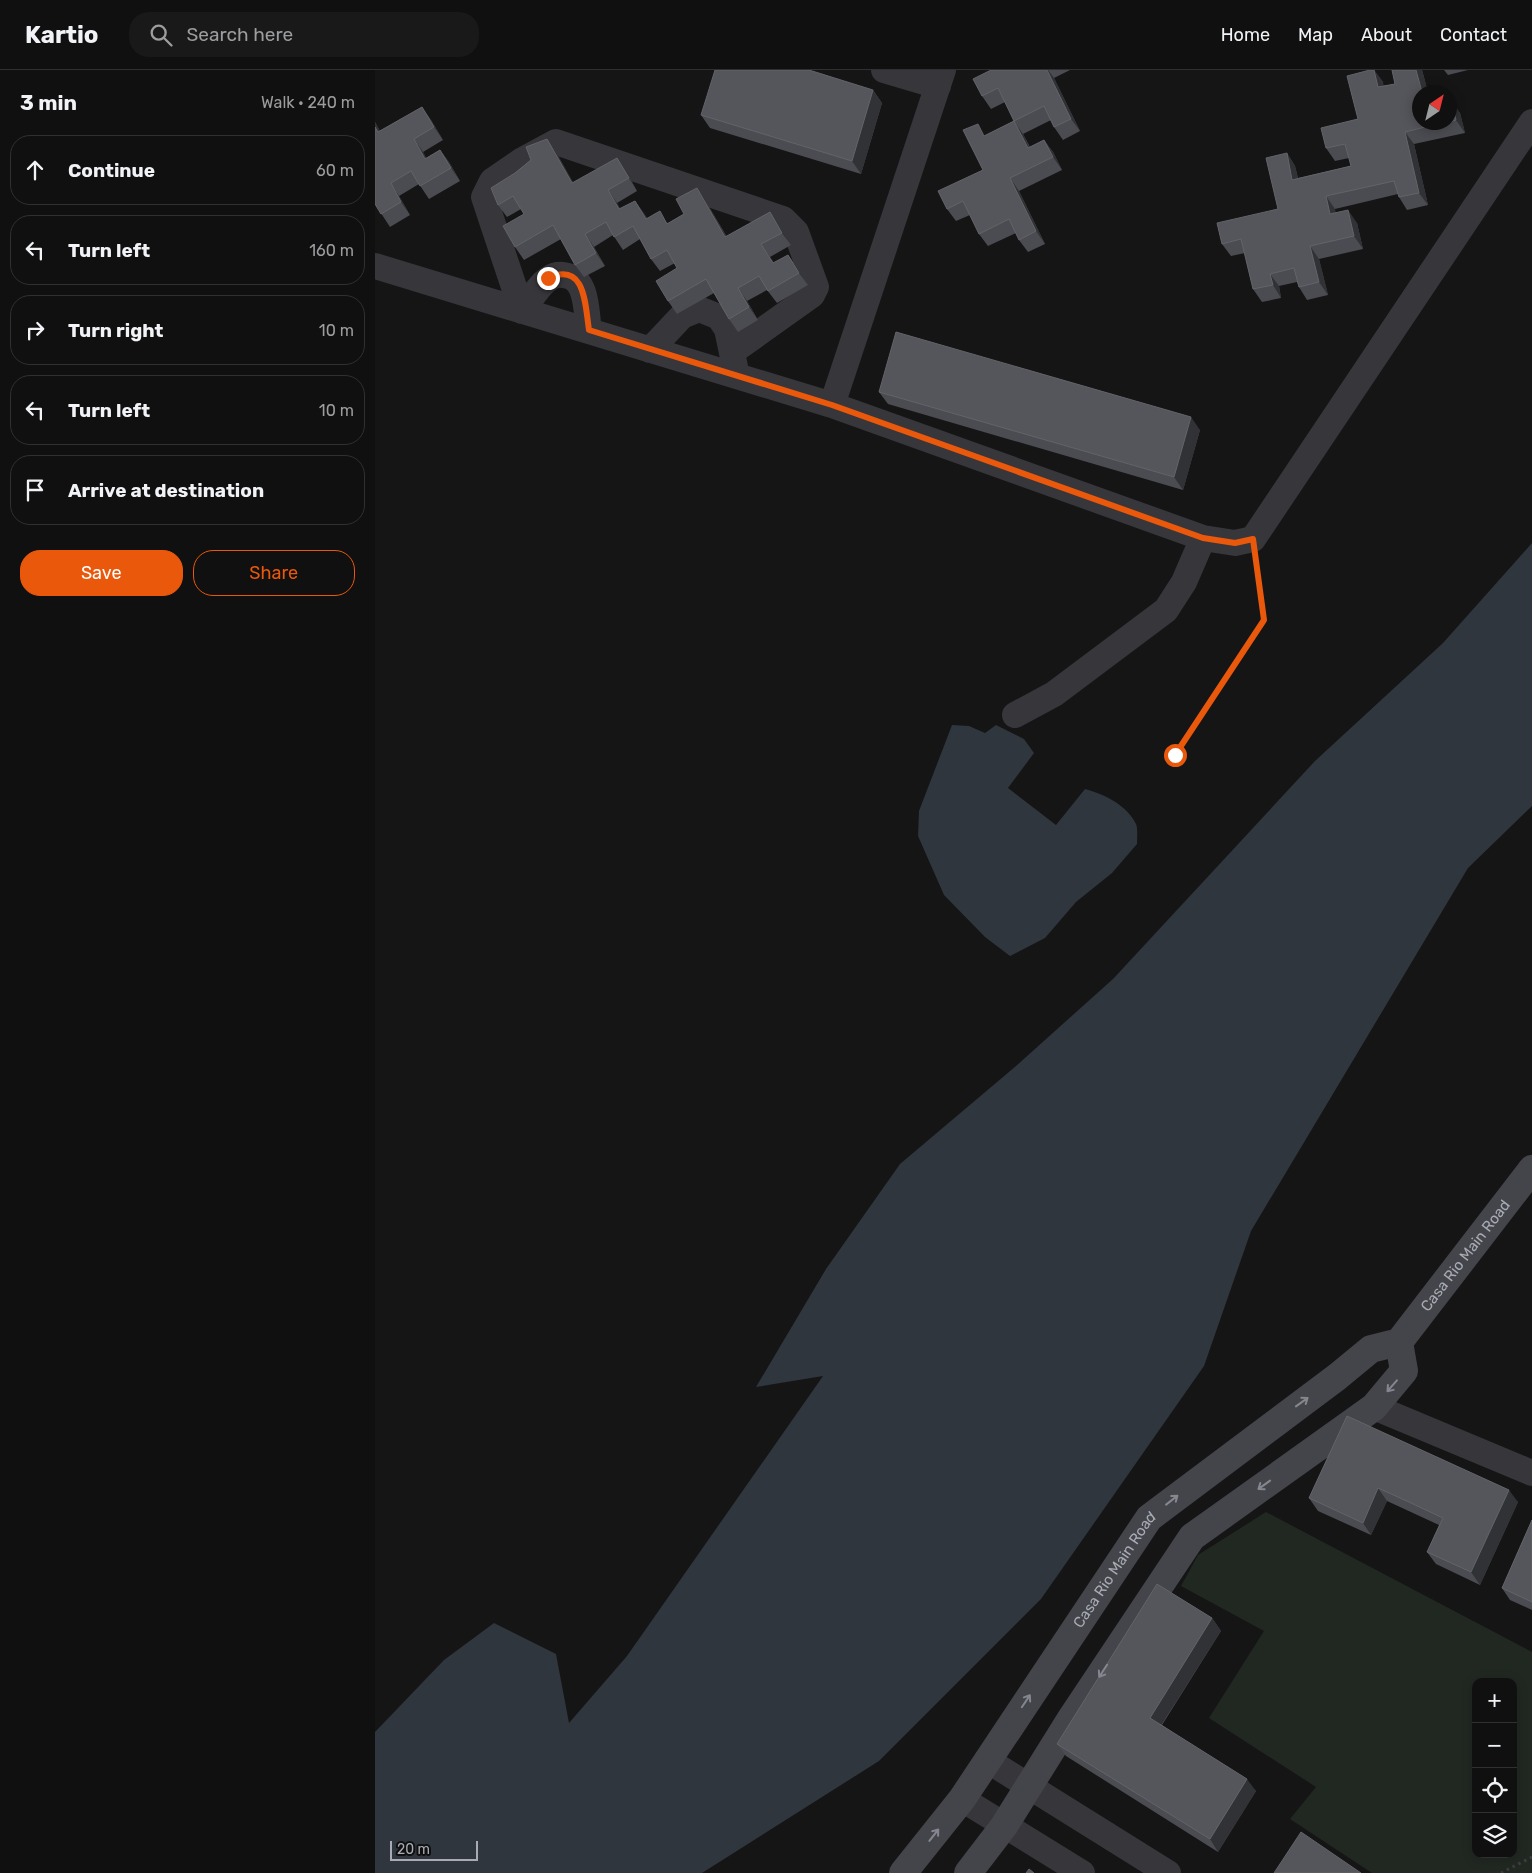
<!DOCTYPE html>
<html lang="en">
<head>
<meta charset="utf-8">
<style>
	:root { --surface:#101010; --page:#191919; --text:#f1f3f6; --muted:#9c9d9f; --line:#303030; --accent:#ea580c }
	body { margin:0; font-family:Rubik,sans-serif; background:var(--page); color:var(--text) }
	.controls { position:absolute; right:15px; bottom:15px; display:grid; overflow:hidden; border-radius:10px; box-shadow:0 2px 12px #0003 }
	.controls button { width:45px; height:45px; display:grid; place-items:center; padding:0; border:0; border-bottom:1px solid var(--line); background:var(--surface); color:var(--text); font:25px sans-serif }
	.compass { position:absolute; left:1037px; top:15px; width:45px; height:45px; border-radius:50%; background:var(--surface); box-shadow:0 2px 12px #0003; rotate:35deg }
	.scale { position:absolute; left:15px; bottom:12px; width:88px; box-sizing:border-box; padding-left:5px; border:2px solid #a8abb5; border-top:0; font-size:14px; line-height:18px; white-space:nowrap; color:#a8abb5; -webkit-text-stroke:4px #101011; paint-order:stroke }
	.stop { position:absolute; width:15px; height:15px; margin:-11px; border:4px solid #ea580c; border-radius:50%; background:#fff }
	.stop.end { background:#ea580c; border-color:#fff; box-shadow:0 1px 5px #0008 }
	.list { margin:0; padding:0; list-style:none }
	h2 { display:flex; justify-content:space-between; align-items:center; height:65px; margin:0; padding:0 20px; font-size:21px }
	h2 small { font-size:16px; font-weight:400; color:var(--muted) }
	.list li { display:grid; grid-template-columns:32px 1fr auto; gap:15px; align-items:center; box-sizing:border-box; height:70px; margin:0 10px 10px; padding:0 10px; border:1px solid var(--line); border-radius:20px }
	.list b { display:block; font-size:19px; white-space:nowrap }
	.list em { font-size:16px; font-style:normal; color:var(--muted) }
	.actions { display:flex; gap:10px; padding:15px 20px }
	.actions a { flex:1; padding:11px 0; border:1px solid var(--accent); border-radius:20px; text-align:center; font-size:18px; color:var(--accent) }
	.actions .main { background:var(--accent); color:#fff }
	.icon { flex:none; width:28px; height:28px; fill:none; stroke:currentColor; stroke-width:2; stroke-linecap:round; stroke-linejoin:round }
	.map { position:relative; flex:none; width:1157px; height:1803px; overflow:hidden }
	header { display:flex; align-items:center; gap:30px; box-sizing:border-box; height:70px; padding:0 25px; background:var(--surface); border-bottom:1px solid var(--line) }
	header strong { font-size:24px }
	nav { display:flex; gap:28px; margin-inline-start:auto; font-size:18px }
	.search { width:350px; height:45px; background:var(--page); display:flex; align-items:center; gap:12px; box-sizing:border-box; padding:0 18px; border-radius:20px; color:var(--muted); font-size:19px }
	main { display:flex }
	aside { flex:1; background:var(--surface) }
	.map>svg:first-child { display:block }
	.green { fill:#212822; fill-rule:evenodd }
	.water { fill:#2f363d }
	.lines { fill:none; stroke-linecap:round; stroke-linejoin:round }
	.path { stroke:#3c3d42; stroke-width:3; stroke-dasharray:2.5 4; stroke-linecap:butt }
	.street { stroke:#36363b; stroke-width:26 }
	.secondary { stroke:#44454a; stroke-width:28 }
	.wall { fill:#4b4c51 }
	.shaded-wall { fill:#313235 }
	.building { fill:#55565b; stroke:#626469 }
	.oneway { stroke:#858790 }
	.route { stroke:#ea580c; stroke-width:6 }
	.labels { text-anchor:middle; stroke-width:4; stroke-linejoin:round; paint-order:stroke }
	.street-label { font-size:15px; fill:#a8abb5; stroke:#101011 }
</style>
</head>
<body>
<header>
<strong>Kartio</strong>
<div class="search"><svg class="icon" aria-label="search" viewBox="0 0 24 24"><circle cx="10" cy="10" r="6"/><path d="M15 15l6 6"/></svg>Search here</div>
<nav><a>Home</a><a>Map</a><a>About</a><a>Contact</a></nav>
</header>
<main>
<aside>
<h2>3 min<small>Walk · 240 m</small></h2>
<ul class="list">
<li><svg class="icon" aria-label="ahead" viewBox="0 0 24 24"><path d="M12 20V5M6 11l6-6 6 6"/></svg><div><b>Continue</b></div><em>60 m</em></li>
<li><svg class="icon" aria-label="left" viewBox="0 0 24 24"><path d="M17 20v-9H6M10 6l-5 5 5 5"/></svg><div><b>Turn left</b></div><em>160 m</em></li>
<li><svg class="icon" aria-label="right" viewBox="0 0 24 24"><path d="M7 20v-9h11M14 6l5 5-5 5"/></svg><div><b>Turn right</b></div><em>10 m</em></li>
<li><svg class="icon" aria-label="left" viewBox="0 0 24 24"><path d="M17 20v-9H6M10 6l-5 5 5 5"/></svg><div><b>Turn left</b></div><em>10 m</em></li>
<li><svg class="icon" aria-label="arrive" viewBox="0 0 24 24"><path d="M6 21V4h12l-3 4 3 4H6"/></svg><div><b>Arrive at destination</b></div></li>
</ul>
<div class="actions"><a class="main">Save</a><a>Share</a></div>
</aside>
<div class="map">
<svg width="1157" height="1803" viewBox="0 0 1157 1803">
	<rect width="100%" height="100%" fill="#151516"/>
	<path class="green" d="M891 1442 1157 1582V1803H997L915 1749 941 1717 834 1648 889 1561 806 1516 823 1485ZM1101 1612H1138V1784H1101Z"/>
	<path class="water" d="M1157 473V736L1093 798 876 1161 829 1296 666 1529 504 1691 327 1803H0V1662L69 1590 119 1553 181 1584 194 1653 252 1586 448 1306 381 1317 451 1199 525 1094 641 996 738 909 940 691 1068 573Z
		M577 655 594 656 610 663 621 655 649 669 659 683 633 718 681 755 710 719C729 724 752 735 761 754 763 759 762 768 762 774L737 803 701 832 670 868 635 886 610 867 569 825 543 766 544 741Z"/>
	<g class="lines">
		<path class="path" d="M799 685 889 550 882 497
			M1126 1803 1157 1787"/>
		<path class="street" d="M509 0 563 16
			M0 196 457 335 828 468 860 473 878 469 1157 52
			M147 241 109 127 117 111 146 91 181 72 408 149 421 162 441 217 437 225 357 282
			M147 241C155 231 164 214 175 208 181 204 186 204 193 206 213 211 211 244 214 260
			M275 280 307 246 324 239 344 247 352 259 360 297
			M457 335 568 0
			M640 645 679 624 791 540 809 512 828 468
			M999 1337 1157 1403
			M612 1690 793 1803
			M587 1729 707 1803"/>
		<g class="secondary">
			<path id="s1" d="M528 1803 587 1729 774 1448 962 1307 996 1279 1024 1272 1157 1099"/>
			<path d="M593 1803 629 1756 697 1647 817 1467 999 1337 1029 1301 1024 1272"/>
		</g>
	</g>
	<path class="wall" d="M616 0H695L679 8 705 61 688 70 679 57 676 50 648 64 639 51 630 32 616 39 607 26Z
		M995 0H999L1008 12V16L1020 14 1017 0H1047L1053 22 1044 52H1074V30L1085 43 1090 63 1039 74 1053 135 1032 140 1024 127 1023 124 960 139V143L982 153 988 179 944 189 953 225 932 230 924 217 922 212 904 216 906 228 887 232 878 219 870 183 856 186 847 174 903 139 912 83 920 96 923 108 976 96 974 88 960 91 951 78 983 49Z
		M1069 0H1093L1073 5Z
		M498 20 507 33 486 104 335 58 326 45Z
		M47 37 56 50 68 70 48 82 51 88 65 80 74 92 85 111 54 129 44 114 24 126 35 145 15 157 0 134V52L5 61Z
		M639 51 648 64 655 77 669 70 678 82 687 100 644 121 670 174 653 182 644 170 641 163 613 176 604 164 595 145 581 151 572 139 608 100 611 65Z
		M172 69 181 82 198 113 242 88 251 101 262 121 242 133 245 139 260 131 272 148 293 153 309 144 330 130 352 167 395 142 404 155 416 175 395 187 399 193 413 185 422 197 433 215 402 233 392 220 372 231 383 250 363 262 354 249 339 223 302 244 293 231 302 198 300 193 285 201 276 189 265 169 248 180 238 165 219 177 230 196 209 207 200 195 186 169 149 190 140 177 149 144 146 139 132 147 123 135 140 103 156 90Z
		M504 322 825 360 808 420 513 334Z
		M972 1346 1143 1432 1105 1515 1061 1494 1052 1482 1064 1455 1012 1431 996 1465 943 1441 934 1428Z
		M1157 1450V1540L1135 1530 1127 1518Z
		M837 1548 846 1561 787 1655 881 1721 843 1782 691 1686 682 1674Z"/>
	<path class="shaded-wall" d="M672 0H673L679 8 705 61 696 49Z
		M999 0 1008 12 1012 30 1003 17Z
		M1041 0H1047L1053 22H1047Z
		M498 20 507 33 486 104 477 91Z
		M1076 30 1085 43 1090 63 1081 50Z
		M47 37 56 50 68 70 59 57Z
		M639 51 648 64 661 91 653 78Z
		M0 52 12 75 0 57Z
		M1030 62 1039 74 1053 135 1044 123Z
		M39 69 48 82 59 101 50 89Z
		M172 69 181 82 206 126 197 113Z
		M669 70 678 82 687 100 678 87Z
		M65 80 74 92 85 111 76 98Z
		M912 83 920 96 926 122 917 110Z
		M242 88 251 101 262 121 254 108Z
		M635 108 644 121 670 174 661 161Z
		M16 113 24 126 35 145 26 132Z
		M322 118 330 130 359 180 350 167Z
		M233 120 242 133 253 152 244 139Z
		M951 126 960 139 964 157 955 144Z
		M260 131 269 143 280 161 271 149Z
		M973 140 982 153 988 179 979 166Z
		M395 142 404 155 416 175 407 163Z
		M210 164 219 177 230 196 221 183Z
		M386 174 395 187 407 206 398 193Z
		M935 176 944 189 953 225 944 212Z
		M413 185 422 197 433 215 424 203Z
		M895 204 904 216 906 228 898 215Z
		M363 218 372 231 383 250 374 237Z
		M816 347 825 360 808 420 799 407Z
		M1003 1418 1012 1431 996 1465 988 1453Z
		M1134 1420 1143 1432 1105 1515 1096 1502Z
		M837 1548 846 1561 783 1660 775 1648Z
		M872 1709 881 1721 843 1782 835 1769Z"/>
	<path class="building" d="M340 0H434L498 20 477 91 326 45Z
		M616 0H672L696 49 679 57 669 36 639 51 623 18 607 26 598 9Z
		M995 0H999L1003 17 1020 14 1017 0H1041L1047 22H1044V52H1071L1030 62 1044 123 1024 127 1019 111 951 126 955 144 973 140 979 166 935 176 944 212 924 217 919 198 895 204 898 215 878 219 866 169 847 174 842 153 903 139 891 88 912 83 917 110 976 96 970 74 951 78 946 58 983 49 972 6Z
		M1074 30H1076L1081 50 1074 52Z
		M47 37 59 57 39 69 50 89 65 80 76 98 45 116 36 101 16 113 26 132 6 144 0 134V57L3 62Z
		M639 51 653 78 669 70 678 87 635 108 661 161 644 170 634 149 604 164 588 131 572 139 563 121 608 100 588 60 603 54 609 66Z
		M172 69 197 113 242 88 254 108 233 120 244 139 260 131 271 149 285 141 292 154 309 144 301 129 322 118 350 167 395 142 407 163 386 174 398 193 413 185 424 203 393 221 384 206 363 218 374 237 354 249 331 209 293 231 281 211 302 198 292 180 276 189 258 156 239 167 231 152 210 164 221 183 200 195 178 155 140 177 128 156 149 144 138 126 123 135 116 118 140 103 156 90 151 77Z
		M521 262 816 347 799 407 504 322Z
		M972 1346 1134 1420 1096 1502 1052 1482 1068 1448 1036 1433 1003 1418 988 1453 934 1428Z
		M1157 1450V1532L1127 1518Z
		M782 1514 837 1548 775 1648 872 1709 835 1769 682 1674Z
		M926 1762 986 1803H899Z
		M654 1799 659 1803H651Z"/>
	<defs><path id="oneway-shaft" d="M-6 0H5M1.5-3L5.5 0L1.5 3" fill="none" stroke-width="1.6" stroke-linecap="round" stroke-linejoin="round" transform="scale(1.25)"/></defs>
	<g class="oneway">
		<use href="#oneway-shaft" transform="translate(1017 1316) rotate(131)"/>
		<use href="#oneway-shaft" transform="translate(927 1332) rotate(-36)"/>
		<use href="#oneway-shaft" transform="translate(889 1415) rotate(144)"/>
		<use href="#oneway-shaft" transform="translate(797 1430) rotate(-38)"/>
		<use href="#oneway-shaft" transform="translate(728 1601) rotate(123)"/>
		<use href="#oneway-shaft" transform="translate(651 1631) rotate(-56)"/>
		<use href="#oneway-shaft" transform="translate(559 1765) rotate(-52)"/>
	</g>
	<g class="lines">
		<path class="route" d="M173 208C211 191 210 235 214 260L457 335 828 468 860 473 878 469 889 550 800 685"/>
	</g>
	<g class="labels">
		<g class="street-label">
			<text dy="5" stroke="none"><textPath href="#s1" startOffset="849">Casa Rio Main Road</textPath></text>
			<text dy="5" stroke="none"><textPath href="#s1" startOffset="370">Casa Rio Main Road</textPath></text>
		</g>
	</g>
</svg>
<div class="controls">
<button>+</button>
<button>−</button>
<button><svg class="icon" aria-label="locate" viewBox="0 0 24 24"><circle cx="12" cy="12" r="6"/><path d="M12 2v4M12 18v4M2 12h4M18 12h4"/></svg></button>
<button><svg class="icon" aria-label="layers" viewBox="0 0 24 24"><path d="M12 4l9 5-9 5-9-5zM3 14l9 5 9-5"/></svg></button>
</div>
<svg class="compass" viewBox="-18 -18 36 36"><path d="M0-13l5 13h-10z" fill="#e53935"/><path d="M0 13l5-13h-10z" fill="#9c9d9f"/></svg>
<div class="scale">20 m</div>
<div class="stop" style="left:800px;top:685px"></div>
<div class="stop end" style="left:173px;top:208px"></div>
</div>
</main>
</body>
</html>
